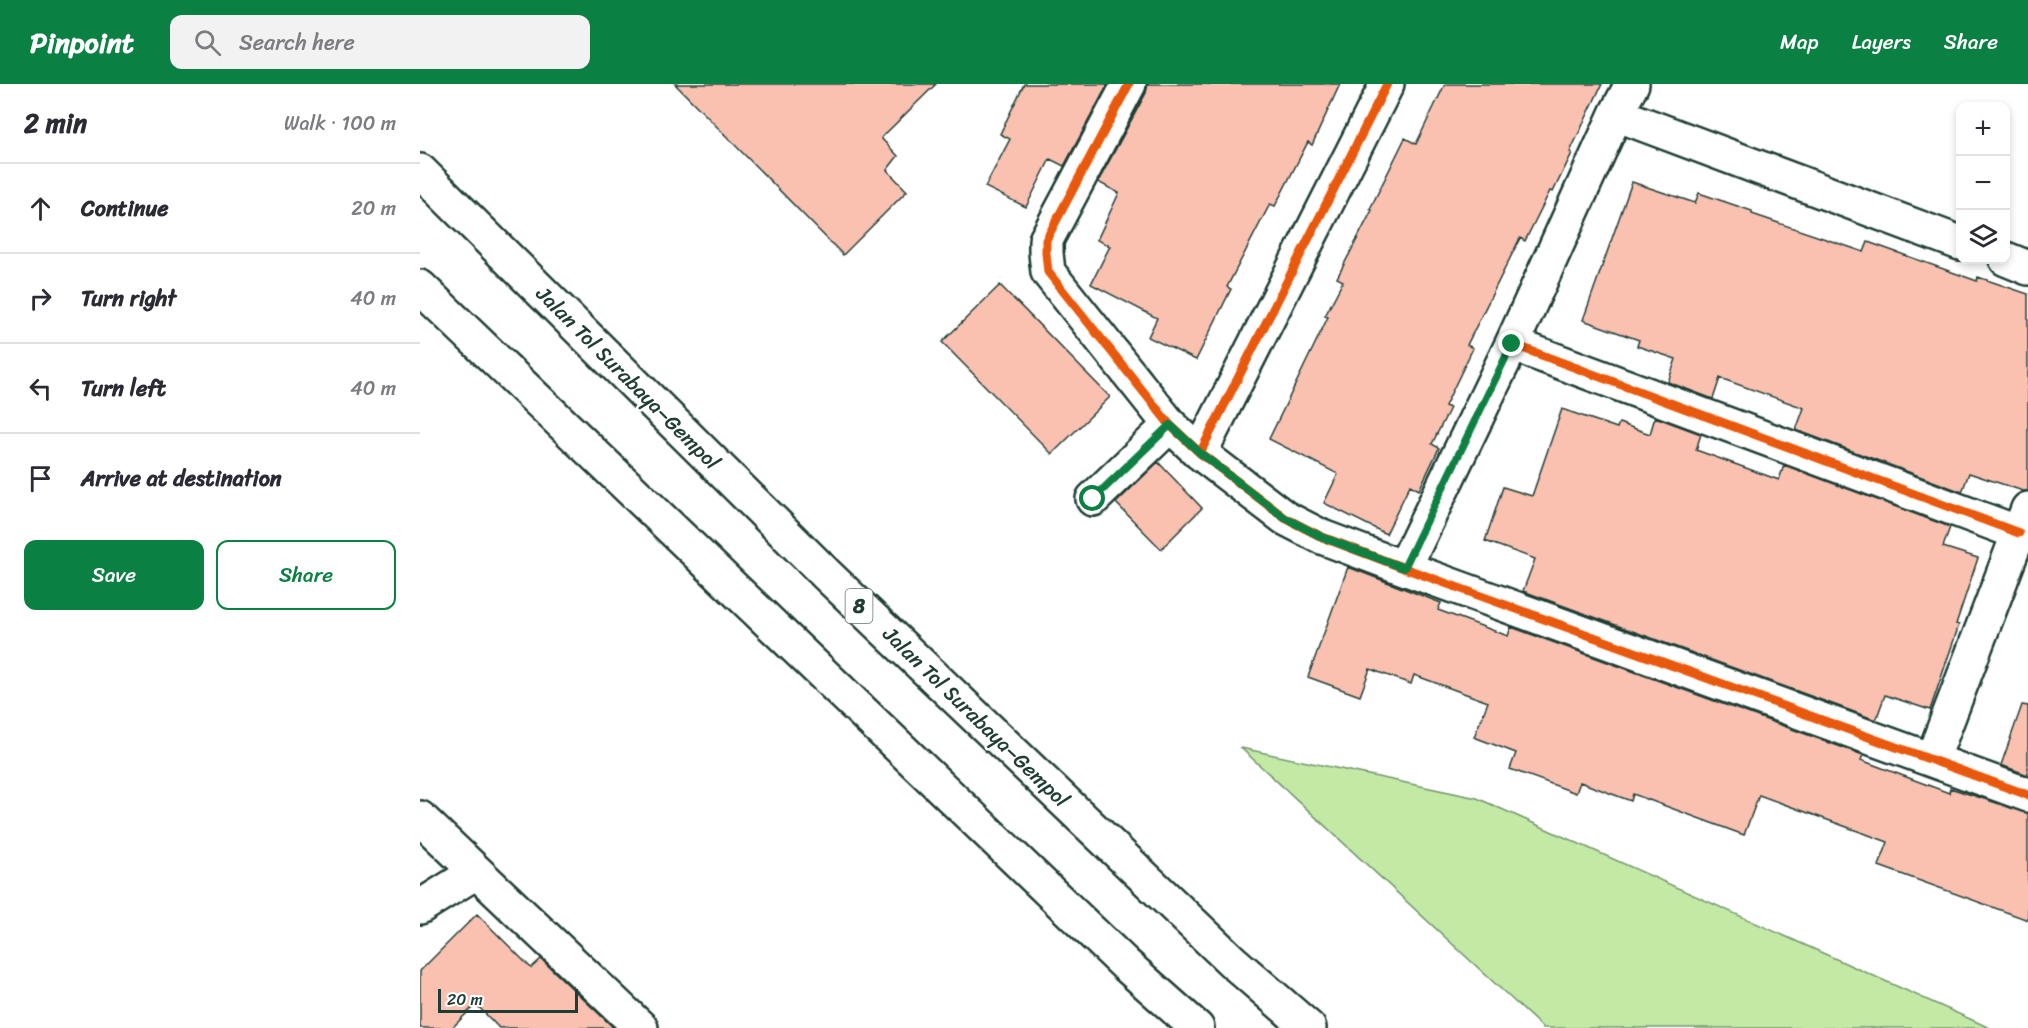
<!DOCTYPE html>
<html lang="en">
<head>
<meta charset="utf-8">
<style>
	:root { --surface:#fff; --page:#f2f2f3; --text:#2b2b33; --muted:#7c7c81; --line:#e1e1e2; --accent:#0b8043 }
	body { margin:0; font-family:Sriracha,sans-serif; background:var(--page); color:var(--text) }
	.controls { position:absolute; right:18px; top:18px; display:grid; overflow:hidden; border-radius:12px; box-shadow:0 3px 9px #0003 }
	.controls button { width:54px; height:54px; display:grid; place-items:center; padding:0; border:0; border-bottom:2px solid var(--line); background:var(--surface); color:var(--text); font:30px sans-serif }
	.scale { position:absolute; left:18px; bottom:15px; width:140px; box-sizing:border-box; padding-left:6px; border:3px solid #1f3d34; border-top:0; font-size:16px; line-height:21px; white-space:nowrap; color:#1f3d34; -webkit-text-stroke:4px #fff; paint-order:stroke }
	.stop { position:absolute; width:18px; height:18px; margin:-14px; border:4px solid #0b8043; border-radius:50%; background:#fff }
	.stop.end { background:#0b8043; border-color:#fff; box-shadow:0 2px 6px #0008 }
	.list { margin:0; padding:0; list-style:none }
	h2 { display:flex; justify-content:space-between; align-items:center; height:78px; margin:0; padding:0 24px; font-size:26px }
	h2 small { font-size:20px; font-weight:400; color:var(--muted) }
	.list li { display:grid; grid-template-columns:39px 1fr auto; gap:18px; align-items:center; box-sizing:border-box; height:90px; padding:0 24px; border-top:2px solid var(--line) }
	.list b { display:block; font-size:22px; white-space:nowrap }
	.list em { font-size:20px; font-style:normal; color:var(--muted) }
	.actions { display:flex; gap:12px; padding:18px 24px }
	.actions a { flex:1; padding:14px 0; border:2px solid var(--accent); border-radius:12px; text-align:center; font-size:21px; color:var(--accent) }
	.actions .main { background:var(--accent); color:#fff }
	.icon { flex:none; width:33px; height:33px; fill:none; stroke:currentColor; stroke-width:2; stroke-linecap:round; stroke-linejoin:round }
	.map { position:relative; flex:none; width:1608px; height:944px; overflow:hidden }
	header { display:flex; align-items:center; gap:36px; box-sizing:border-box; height:84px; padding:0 30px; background:var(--accent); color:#fff }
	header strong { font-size:28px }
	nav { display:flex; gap:33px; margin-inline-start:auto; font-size:21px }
	.search { width:420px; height:54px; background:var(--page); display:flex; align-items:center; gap:15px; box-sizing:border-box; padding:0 21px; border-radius:12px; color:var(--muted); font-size:22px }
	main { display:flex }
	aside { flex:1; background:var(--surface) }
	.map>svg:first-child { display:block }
	.green { fill:#c3eaa5; stroke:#71946c; stroke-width:1.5 }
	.building { fill:#fac1b1; stroke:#1f3d34; stroke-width:1.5 }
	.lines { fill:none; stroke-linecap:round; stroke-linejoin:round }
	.minor-casing { stroke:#1f3d34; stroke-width:38 }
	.highway-casing { stroke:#1f3d34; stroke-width:38 }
	.minor { stroke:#fff; stroke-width:33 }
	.highway { stroke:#fff; stroke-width:33 }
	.cycleway-casing { stroke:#fff; stroke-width:13 }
	.cycleway { stroke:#e8590c; stroke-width:9 }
	.route { stroke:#0b8043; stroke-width:8 }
	.labels { text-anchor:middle; stroke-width:5; stroke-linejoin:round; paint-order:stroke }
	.shield { fill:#fff; stroke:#627771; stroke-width:1.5 }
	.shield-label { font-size:20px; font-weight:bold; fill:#1f3d34 }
	.street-label { font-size:21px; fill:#1f3d34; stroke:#fff }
</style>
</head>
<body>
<header>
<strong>Pinpoint</strong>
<div class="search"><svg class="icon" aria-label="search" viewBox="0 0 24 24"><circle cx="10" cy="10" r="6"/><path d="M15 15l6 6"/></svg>Search here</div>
<nav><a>Map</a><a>Layers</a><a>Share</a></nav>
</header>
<main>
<aside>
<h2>2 min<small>Walk · 100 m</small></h2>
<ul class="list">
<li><svg class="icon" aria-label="ahead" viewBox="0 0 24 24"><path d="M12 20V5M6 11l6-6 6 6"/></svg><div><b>Continue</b></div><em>20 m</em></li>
<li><svg class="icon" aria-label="right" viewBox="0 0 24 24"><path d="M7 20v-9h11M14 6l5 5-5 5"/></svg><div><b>Turn right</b></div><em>40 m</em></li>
<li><svg class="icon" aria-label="left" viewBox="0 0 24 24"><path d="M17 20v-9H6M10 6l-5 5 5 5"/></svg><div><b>Turn left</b></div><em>40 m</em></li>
<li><svg class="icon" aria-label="arrive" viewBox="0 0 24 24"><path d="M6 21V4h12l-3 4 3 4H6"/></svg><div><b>Arrive at destination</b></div></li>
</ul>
<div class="actions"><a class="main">Save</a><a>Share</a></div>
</aside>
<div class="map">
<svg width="1608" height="944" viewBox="0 0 1608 944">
	<rect width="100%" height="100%" fill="#fff"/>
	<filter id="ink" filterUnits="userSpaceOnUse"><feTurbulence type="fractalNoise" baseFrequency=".0167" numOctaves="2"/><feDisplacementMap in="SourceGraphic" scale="12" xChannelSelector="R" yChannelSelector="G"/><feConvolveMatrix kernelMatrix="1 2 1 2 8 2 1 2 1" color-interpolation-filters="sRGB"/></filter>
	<g filter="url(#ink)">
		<path class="green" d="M821 664 1057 714 1570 944H1123Z"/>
		<path class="building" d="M255 0H516L461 54 478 72 467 86 487 107 423 171Z
			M604 0H688L644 82 630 75 606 123 565 103 590 55 580 50Z
			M728 0H920L892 61 888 58 855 122 850 120 807 203 811 205 776 276 728 253 737 234 671 200 690 162 677 156 699 109 678 98 726 9Z
			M1025 0H1182L1150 68 1152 69 1133 108 1130 107 1105 157 1100 154 1047 261 1053 264 1025 322 1030 324 1012 360 1019 364 999 406 990 401 966 450 904 419 918 390 849 355 908 233 905 232 923 197 917 194 952 126 950 125 985 54 996 60Z
			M1212 98 1275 119 1279 109 1332 127V130L1444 168 1448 158 1557 197 1558 193 1608 210V407H1603L1549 389 1542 408 1376 346 1384 324 1300 294 1293 315 1248 298 1256 275 1217 262 1219 256 1163 236Z
			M580 201 690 313 632 370 522 258Z
			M1142 325 1197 344 1199 339 1230 350 1235 333 1281 350 1276 366 1359 396 1364 381 1530 443 1523 463 1558 474 1536 540 1539 541 1510 626 1465 611 1456 636 1103 507 1115 475 1065 457 1083 403 1112 412Z
			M738 378 782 424 741 465 696 419Z
			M928 483 1021 519 1018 526 1088 552 1091 543 1443 671 1441 676 1529 709 1530 704 1608 729V836L1459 782 1468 758 1339 711 1324 751 1213 710 1211 717 1160 698 1156 709 1090 685 1096 669 1054 653 1068 618 994 591 991 600 950 585 940 612 888 593Z
			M1602 621 1608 622V691L1581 681Z
			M57 830 111 884 121 875 194 944H79L56 920 32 944H0V887Z"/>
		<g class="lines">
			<defs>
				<path id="minor" d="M709 0 626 156V169L628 188 750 341 780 369 865 434 902 453 984 484 1608 711
					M1196 30 1540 159
					M1586 175 1608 184
					M1092 260 1599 449
					M780 369 967 0
					M673 415 750 341
					M984 484 1092 260 1196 30 1212 0
					M1512 676 1608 425
					M0 734 221 944
					M0 823 56 788"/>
				<path id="highway" d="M0 87 407 491 812 877 889 944
					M0 203 705 880 777 944"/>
			</defs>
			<use href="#minor" class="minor-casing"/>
			<use href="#highway" class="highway-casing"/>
			<use href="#minor" class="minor"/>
			<use href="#highway" class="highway"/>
			<defs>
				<path id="cycleway" d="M709 0 626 156V169L628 188 750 341 780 369 865 434 902 453 984 484 1608 711
					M1092 260 1599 449
					M780 369 967 0"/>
			</defs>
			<use href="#cycleway" class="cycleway-casing"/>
			<use href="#cycleway" class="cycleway"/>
		</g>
	</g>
	<g class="lines" filter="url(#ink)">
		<path class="route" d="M673 415 750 341 780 369 865 434 902 453 984 484 1092 260"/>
	</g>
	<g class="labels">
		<rect class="shield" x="425.5" y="505" width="27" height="34" rx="4.5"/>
		<g class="shield-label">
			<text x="439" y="529">8</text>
		</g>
		<g class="street-label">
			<text transform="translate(208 294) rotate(45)" y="7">Jalan Tol Surabaya–Gempol</text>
			<text transform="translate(556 633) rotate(44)" y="7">Jalan Tol Surabaya–Gempol</text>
		</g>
	</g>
</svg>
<div class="controls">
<button>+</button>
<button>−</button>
<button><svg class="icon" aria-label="layers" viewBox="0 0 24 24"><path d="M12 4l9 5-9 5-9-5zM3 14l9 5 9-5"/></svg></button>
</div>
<div class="scale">20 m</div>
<div class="stop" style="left:673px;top:415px"></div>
<div class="stop end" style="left:1092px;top:260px"></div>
</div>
</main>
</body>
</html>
